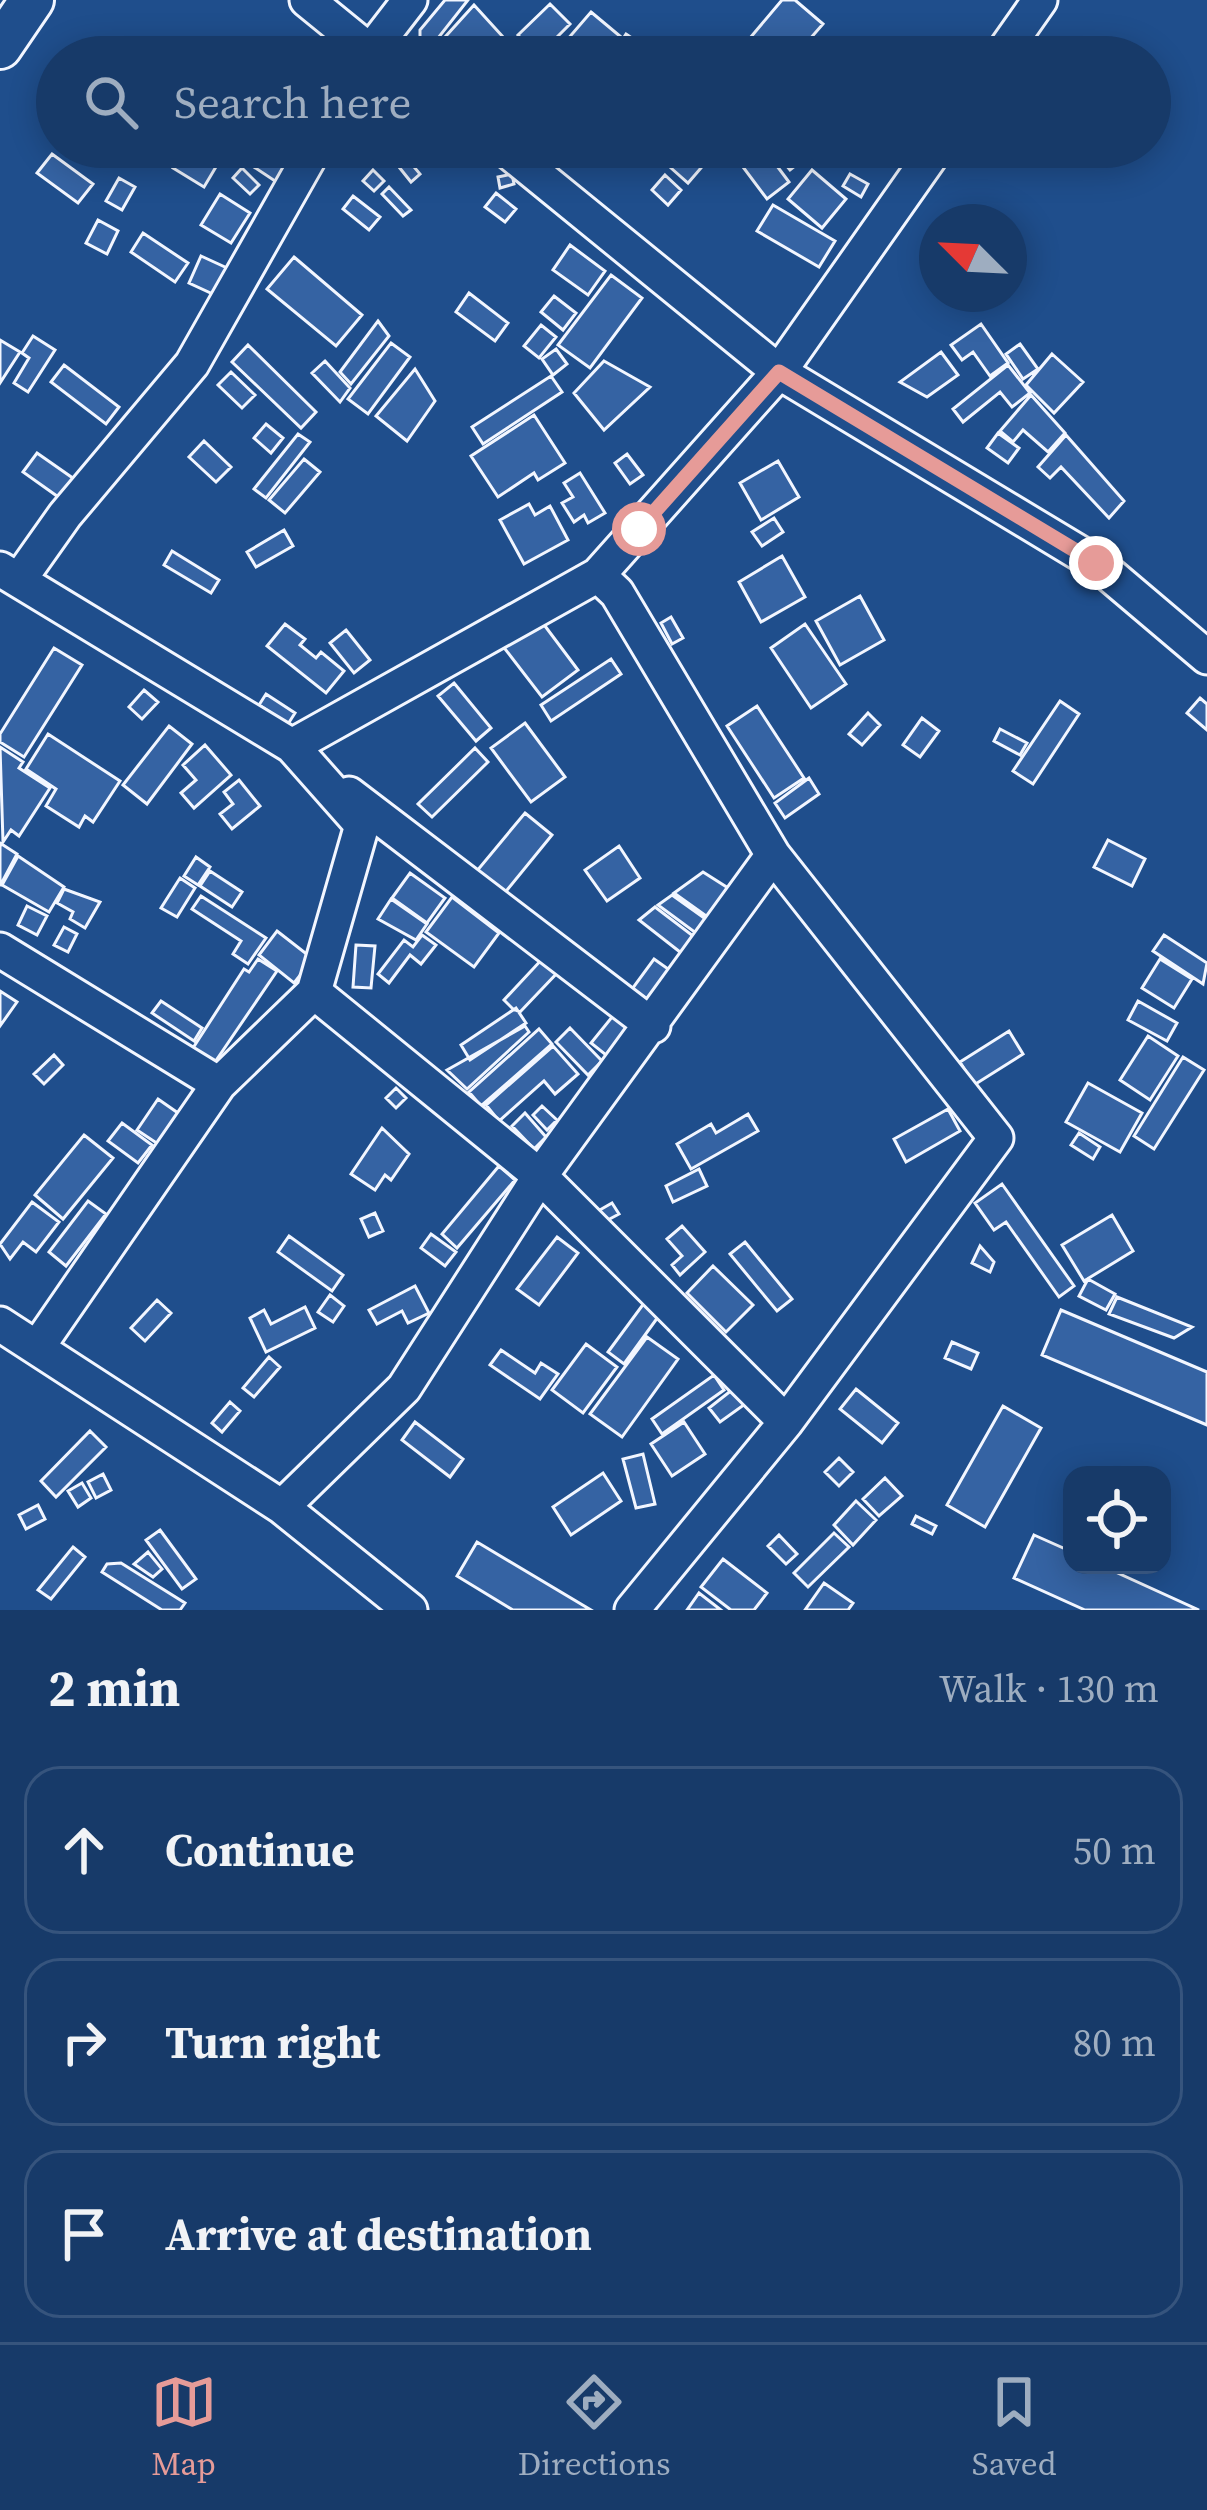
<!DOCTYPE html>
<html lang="en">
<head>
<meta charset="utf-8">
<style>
	:root { --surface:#173a69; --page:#20416f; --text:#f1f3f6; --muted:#9eadc0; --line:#36547d; --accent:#e69b98 }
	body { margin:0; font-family:"Source Serif 4",serif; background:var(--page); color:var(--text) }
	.controls { position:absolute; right:36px; bottom:36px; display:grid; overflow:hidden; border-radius:24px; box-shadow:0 6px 30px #0003 }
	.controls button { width:108px; height:108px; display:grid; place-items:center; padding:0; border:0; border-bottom:3px solid var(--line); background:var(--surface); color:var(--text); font:60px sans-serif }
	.compass { position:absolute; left:919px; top:204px; width:108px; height:108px; border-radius:50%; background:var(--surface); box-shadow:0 6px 30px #0003; rotate:294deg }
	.stop { position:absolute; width:36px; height:36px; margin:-27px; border:9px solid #e69b98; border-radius:50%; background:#fff }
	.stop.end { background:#e69b98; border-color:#fff; box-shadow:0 3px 12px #0008 }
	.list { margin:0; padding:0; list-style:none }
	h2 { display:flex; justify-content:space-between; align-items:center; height:156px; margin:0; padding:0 48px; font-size:51px }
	h2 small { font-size:39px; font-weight:400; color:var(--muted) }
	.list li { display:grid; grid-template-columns:78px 1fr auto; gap:36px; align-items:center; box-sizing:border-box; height:168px; margin:0 24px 24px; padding:0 24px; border:3px solid var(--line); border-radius:36px }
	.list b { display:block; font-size:45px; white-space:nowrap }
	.list em { font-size:39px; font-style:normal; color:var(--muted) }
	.icon { flex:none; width:66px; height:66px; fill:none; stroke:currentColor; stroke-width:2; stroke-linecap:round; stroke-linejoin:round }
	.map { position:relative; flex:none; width:1207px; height:1610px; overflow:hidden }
	.search { position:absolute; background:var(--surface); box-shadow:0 6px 30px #0003; left:36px; right:36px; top:36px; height:132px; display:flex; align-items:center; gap:30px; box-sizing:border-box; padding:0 42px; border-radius:66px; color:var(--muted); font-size:45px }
	.sheet { height:732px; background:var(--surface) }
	nav { display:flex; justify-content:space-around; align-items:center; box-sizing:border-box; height:168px; border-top:3px solid var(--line); background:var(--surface); font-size:33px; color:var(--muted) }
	nav a { display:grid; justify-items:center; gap:6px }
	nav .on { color:var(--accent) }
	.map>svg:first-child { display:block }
	.building { fill:#3563a3; stroke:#f2f6ff; stroke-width:3 }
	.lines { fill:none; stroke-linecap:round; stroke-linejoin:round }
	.minor-casing { stroke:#f2f6ff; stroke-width:39 }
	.major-casing { stroke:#f2f6ff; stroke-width:48 }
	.minor { stroke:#1f4e8c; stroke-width:33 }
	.major { stroke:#1f4e8c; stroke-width:42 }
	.route { stroke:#e69b98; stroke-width:15 }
</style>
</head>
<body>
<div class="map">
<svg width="1207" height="1610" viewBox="0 0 1207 1610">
	<rect width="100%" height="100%" fill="#1f4e8c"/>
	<path class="building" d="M445 0H468L431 47 420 40V30Z
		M782 0H795L823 24 795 56 779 43 766 57H734Z
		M550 4 570 24 538 56 518 35Z
		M474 5 504 38 487 57H469L446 36Z
		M591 12 621 37 604 57H571L560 48Z
		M626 34 645 47 638 57 613 54Z
		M1110 43 1131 57H1101Z
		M185 147 226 150 204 187 173 168Z
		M242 147H272L293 161 278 183 236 155Z
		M771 147H804L810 154 790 170Z
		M399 149 420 174 411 182 391 157Z
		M765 150 789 182 767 199 743 167Z
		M52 154 93 184 78 203 37 173Z
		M684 154 701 168 688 183 671 168Z
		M242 168 259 185 250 194 233 178Z
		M373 170 384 181 374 191 363 181Z
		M812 170 846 199 822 228 788 199Z
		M512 174 514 184 500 188 498 177Z
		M850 174 868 184 861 197 843 186Z
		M665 175 681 190 668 205 652 190Z
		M119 178 135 187 122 210 106 201Z
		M389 187 411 210 403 216 382 194Z
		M496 193 516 209 505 222 485 207Z
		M220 194 250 213 231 243 201 225Z
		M353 196 380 217 369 230 343 209Z
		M773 205 835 241 819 267 757 231Z
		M98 220 118 231 107 254 86 243Z
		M143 233 188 263 175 282 131 252Z
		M570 245 605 271 588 295 553 270Z
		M201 256 227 268 215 295 189 283Z
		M294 257 362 315 336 346 267 289Z
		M611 275 642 298 590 368 558 345Z
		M469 293 508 323 495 341 456 312Z
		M554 296 576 313 563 330 541 312Z
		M378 321 389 336 351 384 340 372Z
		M981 324 1008 363 990 376 973 352 962 360 951 345Z
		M541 325 556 337 539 358 524 346Z
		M33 336 55 350 28 392 14 383 29 358 22 353Z
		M0 340 20 352 0 383Z
		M391 343 410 357 368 414 348 399Z
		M1020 344 1038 369 1023 379 1006 354Z
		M248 345 316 412 301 428 232 362Z
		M556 349 567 364 553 375 542 359Z
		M941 352 958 375 927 397 900 382Z
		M1052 354 1083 382 1054 413 1026 385Z
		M325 361 350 388 340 402 312 373Z
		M604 361 650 387 604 430 574 393Z
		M64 365 119 407 106 424 51 382Z
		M1008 365 1030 393 1012 407 1000 392 963 422 953 409Z
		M415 369 435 401 407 441 376 416Z
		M231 372 255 395 242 408 218 385Z
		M551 376 562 392 483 444 472 427Z
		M1031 395 1065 433 1048 452 1023 430 1013 442 1000 431Z
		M534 415 565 463 538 480 534 473 498 497 471 456Z
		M266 424 283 438 271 453 254 438Z
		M998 433 1019 448 1008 463 987 448Z
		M298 434 310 442 266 498 254 489Z
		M1066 435 1124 501 1109 518 1061 467 1050 478 1038 467Z
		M204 441 231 467 216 482 189 457Z
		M37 453 77 481 64 501 23 472Z
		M627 454 643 475 630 484 615 463Z
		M304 459 320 472 285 513 269 500Z
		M778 461 799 497 761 520 740 483Z
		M580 473 605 513 588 523 584 515 574 522 562 503 573 497 564 483Z
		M529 504 535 515 550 506 568 540 524 564 500 520Z
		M774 518 783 532 762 546 752 532Z
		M284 530 293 546 256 567 247 552Z
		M172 551 219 580 211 593 164 565Z
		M782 556 805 597 761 622 739 582Z
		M860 596 884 640 840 665 816 621Z
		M671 617 683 638 672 644 661 623Z
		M539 618 578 670 542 697 502 645Z
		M285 624 305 639 300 645 316 658 321 652 344 671 326 693 267 646Z
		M805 624 846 684 811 708 771 648Z
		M346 630 370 660 354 673 330 643Z
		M54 648 82 665 24 757 0 742V734Z
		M611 659 621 674 551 721 541 705Z
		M454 683 491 728 476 741 438 696Z
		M144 690 158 702 142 719 129 707Z
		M266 694 295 713 288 724 259 705Z
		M1200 698 1207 704V730L1187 713Z
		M1060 701 1079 714 1033 784 1013 771Z
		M757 706 804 778 774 798 727 726Z
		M868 713 880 725 862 745 849 734Z
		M922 718 939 731 920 757 903 745Z
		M525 723 565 777 531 802 491 748Z
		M169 726 192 744 147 804 123 785Z
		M1000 729 1027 743 1020 755 994 741Z
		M48 734 120 781 93 822 85 816 79 827 46 806 56 789 26 769Z
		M205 745 231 775 194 808 181 793 196 780 183 765Z
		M0 747 23 762 19 768 50 788 19 836 11 830 3 842Z
		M475 748 488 762 432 817 418 804Z
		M809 778 819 794 785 818 775 803Z
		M239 780 260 806 232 829 220 814 233 804 224 792Z
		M525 813 552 835 503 895 476 872Z
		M1108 840 1145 859 1132 886 1094 867Z
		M0 843 17 854 0 886Z
		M619 846 640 878 607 901 585 870Z
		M18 856 64 887 49 912 2 885Z
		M196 857 210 867 198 885 184 876Z
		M210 871 242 892 232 907 200 886Z
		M703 872 736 893 716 923 674 893Z
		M410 873 445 898 427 923 392 898Z
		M180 878 195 888 177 917 161 908Z
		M64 889 100 902 85 928 70 919 73 912 57 903Z
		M672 895 714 925 704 939 658 905Z
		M201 896 266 938 248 964 233 954 241 941 192 909Z
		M452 897 499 933 474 967 426 932Z
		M391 899 427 924 416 940 378 919Z
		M27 906 47 916 37 935 18 925Z
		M655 907 701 942 689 959 639 920Z
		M64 927 77 934 68 952 54 945Z
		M277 931 313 959 294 983 259 955Z
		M422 935 436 945 421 964 410 955 389 983 378 974 404 940 413 947Z
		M1164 935 1207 963 1203 984 1153 951Z
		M356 945 375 946 371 988 353 987Z
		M544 957 559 971 520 1012 513 1009 504 1000Z
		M258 959 277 971 215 1062 193 1048 244 969 249 972Z
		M654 959 671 971 650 1001 632 989Z
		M1160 959 1192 979 1174 1008 1142 988Z
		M0 991 17 1002 0 1026Z
		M161 1001 202 1028 194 1041 152 1013Z
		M1138 1001 1177 1023 1167 1041 1128 1020Z
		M621 1006 636 1018 606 1055 591 1043Z
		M516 1008 526 1023 470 1060 461 1045Z
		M525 1026 529 1032 467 1089 447 1070Z
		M570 1028 602 1061 588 1075 556 1042Z
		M539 1029 552 1044 481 1106 469 1092Z
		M1009 1031 1023 1054 974 1085 960 1062Z
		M1148 1036 1178 1056 1150 1100 1120 1080Z
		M553 1046 578 1074 555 1094 544 1081 499 1121 486 1105Z
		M54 1055 63 1065 44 1084 34 1074Z
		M1183 1057 1204 1070 1154 1149 1134 1136Z
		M1088 1083 1142 1113 1120 1152 1066 1122Z
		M396 1088 406 1098 396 1108 386 1098Z
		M158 1099 178 1113 158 1144 137 1130Z
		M542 1106 557 1120 547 1130 533 1115Z
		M948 1109 960 1131 906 1162 894 1139Z
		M525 1113 546 1137 534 1149 512 1126Z
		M748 1114 758 1131 691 1169 677 1144 711 1124 716 1133Z
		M122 1123 152 1145 138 1163 108 1141Z
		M382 1128 409 1154 391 1180 385 1175 375 1190 351 1174Z
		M1079 1133 1100 1147 1093 1159 1071 1145Z
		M84 1135 113 1158 63 1219 35 1195Z
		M499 1166 515 1180 457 1248 442 1234Z
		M699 1169 707 1186 673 1202 666 1186Z
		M1002 1184 1074 1286 1059 1297 1006 1222 994 1230 975 1203Z
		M88 1201 106 1214 66 1266 49 1252Z
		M32 1202 59 1222 36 1252 23 1242 10 1259 0 1244Z
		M612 1203 619 1214 604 1222 598 1211Z
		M375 1213 383 1231 369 1237 361 1219Z
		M1112 1215 1133 1251 1084 1281 1062 1245Z
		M682 1226 705 1252 680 1275 672 1265 682 1256 667 1239Z
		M431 1234 456 1252 445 1266 421 1248Z
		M289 1236 343 1275 332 1291 278 1252Z
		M557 1237 578 1253 539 1305 517 1289Z
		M745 1242 792 1299 777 1311 730 1254Z
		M980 1246 994 1262 990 1272 972 1263Z
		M713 1266 753 1305 726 1332 687 1293Z
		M1088 1279 1115 1294 1106 1310 1079 1296Z
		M415 1286 429 1313 408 1323 402 1311 377 1324 369 1310Z
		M330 1295 344 1306 333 1322 318 1312Z
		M650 1295 666 1306 624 1364 608 1352Z
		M1117 1297 1192 1327 1174 1338 1109 1314Z
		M157 1300 171 1313 145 1341 131 1328Z
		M305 1307 315 1328 266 1352 250 1318 264 1310 271 1324Z
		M1061 1310 1207 1372V1425L1042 1355Z
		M647 1337 678 1359 622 1437 590 1414Z
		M952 1342 978 1353 971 1369 945 1358Z
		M586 1344 617 1367 583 1413 552 1390Z
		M501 1350 535 1373 541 1363 558 1374 540 1399 490 1365Z
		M269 1357 280 1367 254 1397 243 1388Z
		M714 1375 724 1390 662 1434 652 1419Z
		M737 1386 748 1402 720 1422 709 1408Z
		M856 1389 898 1423 882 1443 840 1409Z
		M230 1402 240 1411 222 1432 212 1423Z
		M1003 1406 1041 1428 985 1527 947 1505Z
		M415 1422 463 1459 450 1477 402 1440Z
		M684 1422 705 1454 672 1476 651 1444Z
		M90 1431 106 1447 56 1497 41 1481Z
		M643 1454 655 1504 636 1508 623 1459Z
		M839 1458 853 1472 839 1486 825 1472Z
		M603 1473 621 1501 571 1535 553 1507Z
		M103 1474 111 1490 96 1498 88 1482Z
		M885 1478 902 1496 879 1516 863 1499Z
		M82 1483 91 1498 78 1507 68 1491Z
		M856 1501 876 1520 853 1545 834 1525Z
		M38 1505 45 1519 26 1529 19 1515Z
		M916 1516 936 1526 932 1534 912 1524Z
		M160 1530 196 1579 182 1589 146 1540Z
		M834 1533 849 1547 808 1587 794 1573Z
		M779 1535 797 1554 786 1564 768 1546Z
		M1034 1535 1072 1552V1565H1100L1199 1610H1085L1014 1578Z
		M477 1542 591 1610H513L457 1576Z
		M73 1547 85 1557 51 1599 38 1590Z
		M148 1552 162 1569 153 1577 134 1564Z
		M723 1559 767 1593 754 1610H731L701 1587Z
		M121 1563 185 1603 180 1610H162L102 1572 107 1564Z
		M824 1583 853 1603 848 1610H805Z
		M699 1593 721 1610H687Z"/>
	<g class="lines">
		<defs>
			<path id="minor" d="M307 0 377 57
				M366 57 410 0
				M1000 57 1040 0
				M503 147 779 372 1096 563 1207 657
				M0 569 292 746 362 825 314 992 219 1084 37 1348
				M598 575 617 593 773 855 996 1138 786 1422 632 1610
				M19 580 65 515 192 364 315 147
				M292 746 598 575 779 372 937 147
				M349 794 653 1026
				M0 950 219 1084
				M314 992 540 1176 786 1422
				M0 1324 282 1507 410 1610
				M282 1507 404 1388 540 1176 773 855"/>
			<path id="major" d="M0 47 32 0"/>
		</defs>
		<use href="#minor" class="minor-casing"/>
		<use href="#major" class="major-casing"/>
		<use href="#minor" class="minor"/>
		<use href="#major" class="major"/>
	</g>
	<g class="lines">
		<path class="route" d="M639 529 779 372 1096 563"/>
	</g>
</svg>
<div class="controls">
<button><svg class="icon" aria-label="locate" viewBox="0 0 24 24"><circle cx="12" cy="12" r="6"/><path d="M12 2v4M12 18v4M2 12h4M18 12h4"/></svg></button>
</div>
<svg class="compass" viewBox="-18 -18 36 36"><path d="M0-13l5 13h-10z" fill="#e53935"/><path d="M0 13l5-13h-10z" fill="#9eadc0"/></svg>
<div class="stop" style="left:639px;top:529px"></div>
<div class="stop end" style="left:1096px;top:563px"></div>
<div class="search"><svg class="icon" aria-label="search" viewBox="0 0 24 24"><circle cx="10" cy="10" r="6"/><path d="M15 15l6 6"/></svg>Search here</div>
</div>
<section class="sheet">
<h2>2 min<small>Walk · 130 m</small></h2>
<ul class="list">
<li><svg class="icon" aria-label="ahead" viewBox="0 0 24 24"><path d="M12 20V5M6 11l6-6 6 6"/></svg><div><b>Continue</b></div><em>50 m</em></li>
<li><svg class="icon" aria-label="right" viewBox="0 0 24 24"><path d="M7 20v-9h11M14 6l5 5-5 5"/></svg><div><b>Turn right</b></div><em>80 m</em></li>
<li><svg class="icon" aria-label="arrive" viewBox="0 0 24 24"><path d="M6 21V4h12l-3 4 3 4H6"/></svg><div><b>Arrive at destination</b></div></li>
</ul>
</section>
<nav>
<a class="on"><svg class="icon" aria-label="map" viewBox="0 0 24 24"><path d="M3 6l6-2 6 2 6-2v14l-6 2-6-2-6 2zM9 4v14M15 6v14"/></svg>Map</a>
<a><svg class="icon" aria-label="directions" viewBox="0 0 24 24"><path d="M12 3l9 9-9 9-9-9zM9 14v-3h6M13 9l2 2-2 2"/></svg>Directions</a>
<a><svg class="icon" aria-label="saved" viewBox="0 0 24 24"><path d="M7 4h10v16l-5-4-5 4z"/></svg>Saved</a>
</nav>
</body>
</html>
